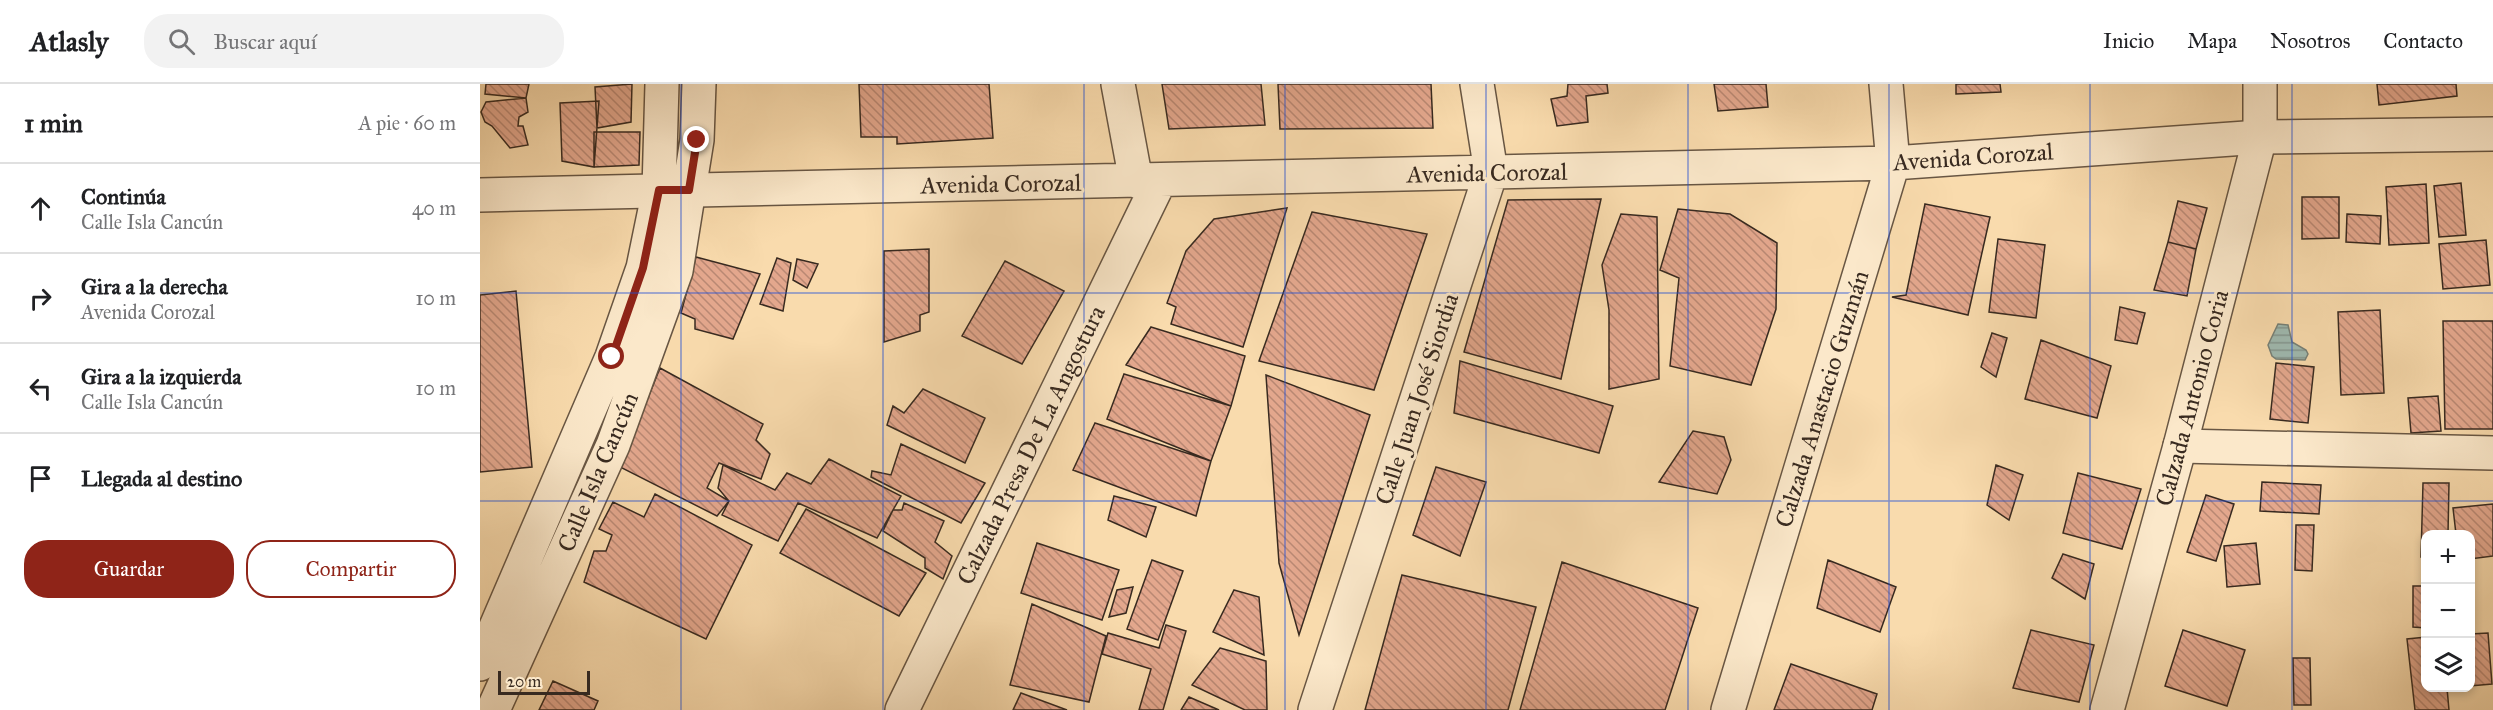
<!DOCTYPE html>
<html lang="es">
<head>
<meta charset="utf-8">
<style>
	:root { --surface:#fff; --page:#f2f2f2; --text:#202124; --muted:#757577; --line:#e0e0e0; --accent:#8f2418 }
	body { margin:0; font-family:"IM FELL Great Primer",serif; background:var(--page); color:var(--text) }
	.controls { position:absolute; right:18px; bottom:18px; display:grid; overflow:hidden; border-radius:12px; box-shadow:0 3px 9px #0003 }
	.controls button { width:54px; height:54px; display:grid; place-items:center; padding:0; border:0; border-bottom:2px solid var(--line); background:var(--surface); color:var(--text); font:30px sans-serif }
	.scale { position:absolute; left:18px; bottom:15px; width:92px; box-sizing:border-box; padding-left:6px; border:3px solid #382a20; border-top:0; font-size:16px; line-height:21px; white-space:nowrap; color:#382a20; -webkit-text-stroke:4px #fbe8ca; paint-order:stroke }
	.stop { position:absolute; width:18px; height:18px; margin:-14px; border:4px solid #8f2418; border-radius:50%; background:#fff }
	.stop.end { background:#8f2418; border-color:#fff; box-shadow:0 2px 6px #0008 }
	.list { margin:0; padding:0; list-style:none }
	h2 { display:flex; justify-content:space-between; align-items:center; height:78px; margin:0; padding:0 24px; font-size:26px }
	h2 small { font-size:20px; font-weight:400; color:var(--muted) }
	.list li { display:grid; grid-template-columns:39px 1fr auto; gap:18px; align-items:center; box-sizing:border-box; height:90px; padding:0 24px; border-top:2px solid var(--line) }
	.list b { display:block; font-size:22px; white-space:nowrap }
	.list p { margin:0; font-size:20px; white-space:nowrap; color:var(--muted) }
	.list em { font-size:20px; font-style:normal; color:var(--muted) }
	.actions { display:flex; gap:12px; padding:18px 24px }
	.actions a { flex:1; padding:14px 0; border:2px solid var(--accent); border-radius:24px; text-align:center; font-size:21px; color:var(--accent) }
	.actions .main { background:var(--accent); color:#fff }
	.icon { flex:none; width:33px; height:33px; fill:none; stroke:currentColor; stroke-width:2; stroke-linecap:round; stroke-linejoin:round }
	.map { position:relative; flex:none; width:2013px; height:626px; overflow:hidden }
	header { display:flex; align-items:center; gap:36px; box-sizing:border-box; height:84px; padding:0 30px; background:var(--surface); border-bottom:2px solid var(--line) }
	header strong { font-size:28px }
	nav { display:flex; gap:33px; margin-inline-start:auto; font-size:21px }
	.search { width:420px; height:54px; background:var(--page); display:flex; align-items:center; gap:15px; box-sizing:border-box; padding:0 21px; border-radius:24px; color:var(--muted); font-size:22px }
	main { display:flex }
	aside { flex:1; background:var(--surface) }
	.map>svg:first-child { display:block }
	.water { fill:url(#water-rules); stroke:#768077; stroke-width:1.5 }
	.building { fill:url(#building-back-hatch); stroke:#382a20; stroke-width:1.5 }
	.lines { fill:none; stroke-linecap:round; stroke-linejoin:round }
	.minor-casing { stroke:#685643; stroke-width:36 }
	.tertiary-casing { stroke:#685643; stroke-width:36 }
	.minor { stroke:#fbe8ca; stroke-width:33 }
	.tertiary { stroke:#fbe8ca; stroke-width:33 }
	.route { stroke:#8f2418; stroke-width:8 }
	.grid { fill:none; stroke:#1d4ed8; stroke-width:1.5; stroke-opacity:0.55 }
	.labels { text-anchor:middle; stroke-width:6; stroke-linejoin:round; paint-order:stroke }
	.street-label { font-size:24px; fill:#382a20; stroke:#fbe8ca }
</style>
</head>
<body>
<header>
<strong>Atlasly</strong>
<div class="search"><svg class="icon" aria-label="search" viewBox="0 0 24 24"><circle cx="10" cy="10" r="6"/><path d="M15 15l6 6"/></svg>Buscar aquí</div>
<nav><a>Inicio</a><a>Mapa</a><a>Nosotros</a><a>Contacto</a></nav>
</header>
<main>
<aside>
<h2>1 min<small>A pie · 60 m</small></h2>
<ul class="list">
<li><svg class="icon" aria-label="ahead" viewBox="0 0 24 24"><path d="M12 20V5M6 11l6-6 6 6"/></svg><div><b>Continúa</b><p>Calle Isla Cancún</p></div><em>40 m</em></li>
<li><svg class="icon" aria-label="right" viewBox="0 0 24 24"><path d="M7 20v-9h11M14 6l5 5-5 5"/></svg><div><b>Gira a la derecha</b><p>Avenida Corozal</p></div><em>10 m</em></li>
<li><svg class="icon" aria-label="left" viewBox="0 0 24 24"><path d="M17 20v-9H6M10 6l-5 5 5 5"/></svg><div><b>Gira a la izquierda</b><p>Calle Isla Cancún</p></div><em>10 m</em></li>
<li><svg class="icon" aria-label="arrive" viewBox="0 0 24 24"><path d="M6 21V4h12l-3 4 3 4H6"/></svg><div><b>Llegada al destino</b></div></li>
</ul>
<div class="actions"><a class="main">Guardar</a><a>Compartir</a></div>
</aside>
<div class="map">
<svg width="2013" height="626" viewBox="0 0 2013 626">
	<defs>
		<pattern id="water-rules" width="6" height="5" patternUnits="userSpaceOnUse" patternTransform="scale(1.5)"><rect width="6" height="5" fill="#9fbab1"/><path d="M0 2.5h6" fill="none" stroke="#839790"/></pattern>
		<pattern id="building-back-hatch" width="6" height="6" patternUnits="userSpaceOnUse" patternTransform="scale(1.5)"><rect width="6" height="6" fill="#e3a78d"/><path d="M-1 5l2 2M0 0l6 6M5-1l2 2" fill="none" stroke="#b98873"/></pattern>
	</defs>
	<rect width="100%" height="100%" fill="#f9dbad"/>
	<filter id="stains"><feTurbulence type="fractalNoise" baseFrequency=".00333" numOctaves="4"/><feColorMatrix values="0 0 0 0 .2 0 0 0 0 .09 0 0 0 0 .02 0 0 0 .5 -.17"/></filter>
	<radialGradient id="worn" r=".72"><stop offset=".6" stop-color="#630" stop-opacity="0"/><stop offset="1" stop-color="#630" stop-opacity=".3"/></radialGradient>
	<path class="water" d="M1798 240 1808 241 1812 258 1826 266 1828 270 1825 276 1796 275 1792 272 1788 261Z"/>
	<path class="building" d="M6 0H49L46 14 5 10Z
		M152 0 151 38 117 44 115 3Z
		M379 0H509L513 54 417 60V53H381Z
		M682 0H781L785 41 689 45Z
		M798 0H951L953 44 800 45Z
		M1088 0H1127L1128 9 1106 12 1108 38 1077 42 1071 15 1087 12Z
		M1234 0H1286L1288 23 1238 27Z
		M1476 0H1520L1521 8 1476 10Z
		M1897 0H1976L1977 12 1899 21Z
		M46 14 48 28 39 33 38 42H43L48 61 30 64 12 42 5 38 1 28 6 18Z
		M119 17 114 83 82 77 80 19Z
		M114 48H160L159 81 114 83Z
		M1981 99 1986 151 1959 153 1954 102Z
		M1946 100 1949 159 1909 161 1906 103Z
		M1822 113H1859V154L1822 155Z
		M1121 115 1081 295 984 268 1028 116Z
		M1698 117 1727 124 1716 165 1688 158Z
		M1445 120 1510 133 1488 231 1412 213 1426 211Z
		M807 124 763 263 691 240 696 223 687 219 706 167 734 135Z
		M1198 125 1250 130 1297 159 1296 225 1271 301 1190 282 1199 194 1180 186Z
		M832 128 947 150 894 306 779 277Z
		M1141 130 1177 133 1179 295 1129 305V226L1122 181Z
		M1867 130 1901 132 1900 160 1866 158Z
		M1518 155 1565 161 1556 234 1509 228Z
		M2006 156 2010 201 1963 205 1959 160Z
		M1688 158 1716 165 1707 212 1674 206Z
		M449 165V228L440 231V247L404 258V167Z
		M216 173 280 190 253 255 215 245V235L201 229Z
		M297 174 311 179 303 227 280 220Z
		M317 175 338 180 327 204 313 196Z
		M525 177 584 207 542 280 482 252Z
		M36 207 52 383 0 388V211Z
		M1640 223 1665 229 1657 260 1635 256Z
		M1900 226 1904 309 1861 311 1858 228Z
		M1963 237H2013V345H1965Z
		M671 243 765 272 751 322 646 281Z
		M1512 249 1527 254 1516 293 1501 283Z
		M1561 256 1631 282 1617 334 1545 315Z
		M980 277 1133 322 1119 369 974 329Z
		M1796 279 1834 283 1828 339 1790 335Z
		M180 284 283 340 276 356 290 370 281 395 239 379 227 404 249 417 237 432 140 383Z
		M644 290 751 322 731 377 627 335Z
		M786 291 890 331 819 551 799 479Z
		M443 305 505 334 485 379 407 341 413 322 424 329Z
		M1958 312 1961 347 1931 349 1928 314Z
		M615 339 731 377 716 432 593 386Z
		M1213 347 1244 353 1251 376 1237 410 1179 398Z
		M421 360 505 399 481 439 391 393 392 387 411 391Z
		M349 375 421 412 397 454 318 419 298 457 242 431 249 417 238 404 243 381 295 406 307 389 331 400Z
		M1516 381 1543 391 1529 436 1507 421Z
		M956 383 1006 398 980 472 933 451Z
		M1598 389 1661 405 1642 465 1583 449Z
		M1782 398 1841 401 1839 430 1780 427Z
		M1943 399H1969L1968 450H1946V473H1941Z
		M175 410 272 461 226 555 104 498 114 467H126L132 451 119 445 133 418 164 433Z
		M1726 411 1754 420 1736 477 1707 468Z
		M634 412 676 423 666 453 628 436Z
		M424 419 464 437 455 458 472 472 463 495 445 484V474L403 447 413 426H422Z
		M2013 420V472L1990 475V450H1976L1973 424Z
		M326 425 446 489 419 532 300 469Z
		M1816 441H1834L1832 487 1815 486Z
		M557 459 639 486 622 536 541 509Z
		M1776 459 1780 500 1747 503 1744 462Z
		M1583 470 1614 480 1605 515 1572 494Z
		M672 476 703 487 678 556 647 545Z
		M1348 476 1416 503 1400 548 1337 524Z
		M1082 478 1218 524 1185 626H1040Z
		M922 491 1056 523 1028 626H885Z
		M1933 502H1946V544L1933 543Z
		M653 503 646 529 629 533 637 506Z
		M754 506 779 513 784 571 733 548Z
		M552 520 626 552 609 618 530 601Z
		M686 541 706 547 683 626H659L671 585 622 570 628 549 679 564Z
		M1551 546 1614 561 1599 618 1533 604Z
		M1703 546 1765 566 1747 622 1685 602Z
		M2008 549 2012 600 1990 602V550Z
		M1946 553V604H1967L1969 626H1935L1927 555Z
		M740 564 786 577 787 626H765L712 601Z
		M1813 574H1830L1831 621H1814Z
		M1311 580 1397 610 1392 626H1294Z
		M73 597 118 617 114 626H59Z
		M541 609 587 626H533Z
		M709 613 739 626H701Z"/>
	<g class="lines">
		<defs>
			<path id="minor" d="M638 0 656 97
				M0 111 1413 79 1780 53 2013 50
				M1700 362 2013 369
				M422 626 680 96
				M835 626 1011 88 997 0
				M1248 626 1413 79 1406 0"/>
			<path id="tertiary" d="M0 580 132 273 163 184 179 106 182 0
				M13 626 133 361 196 187 217 56 219 0
				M1627 626 1700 362 1780 53V0"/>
		</defs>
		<use href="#minor" class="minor-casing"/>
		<use href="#tertiary" class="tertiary-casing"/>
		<use href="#minor" class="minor"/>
		<use href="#tertiary" class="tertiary"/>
	</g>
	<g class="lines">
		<path class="route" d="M132 273 163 184 179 106H209L217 56"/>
	</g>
	<path class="grid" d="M201 0V626M403 0V626M604 0V626M805 0V626M1006 0V626M1208 0V626M1409 0V626M1610 0V626M1812 0V626M0 209H2013M0 417H2013"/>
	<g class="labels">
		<g class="street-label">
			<text transform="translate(1493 73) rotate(-4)" y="8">Avenida Corozal</text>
			<text transform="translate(1007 89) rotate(-1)" y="8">Avenida Corozal</text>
			<text transform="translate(521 100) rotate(-1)" y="8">Avenida Corozal</text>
			<text transform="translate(1712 314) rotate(-75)" y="8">Calzada Antonio Coria</text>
			<text transform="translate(937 315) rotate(-72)" y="8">Calle Juan José Siordia</text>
			<text transform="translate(1342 315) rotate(-73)" y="8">Calzada Anastacio Guzmán</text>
			<text transform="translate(551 361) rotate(-64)" y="8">Calzada Presa De La Angostura</text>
			<text transform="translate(118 388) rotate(-67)" y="8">Calle Isla Cancún</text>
		</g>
	</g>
	<rect width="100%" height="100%" filter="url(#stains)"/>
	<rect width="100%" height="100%" fill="url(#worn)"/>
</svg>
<div class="controls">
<button>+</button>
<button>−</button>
<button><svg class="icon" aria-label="layers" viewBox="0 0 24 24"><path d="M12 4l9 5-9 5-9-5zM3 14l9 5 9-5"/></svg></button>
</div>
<div class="scale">20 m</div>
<div class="stop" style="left:132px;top:273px"></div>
<div class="stop end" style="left:217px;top:56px"></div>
</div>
</main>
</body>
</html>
